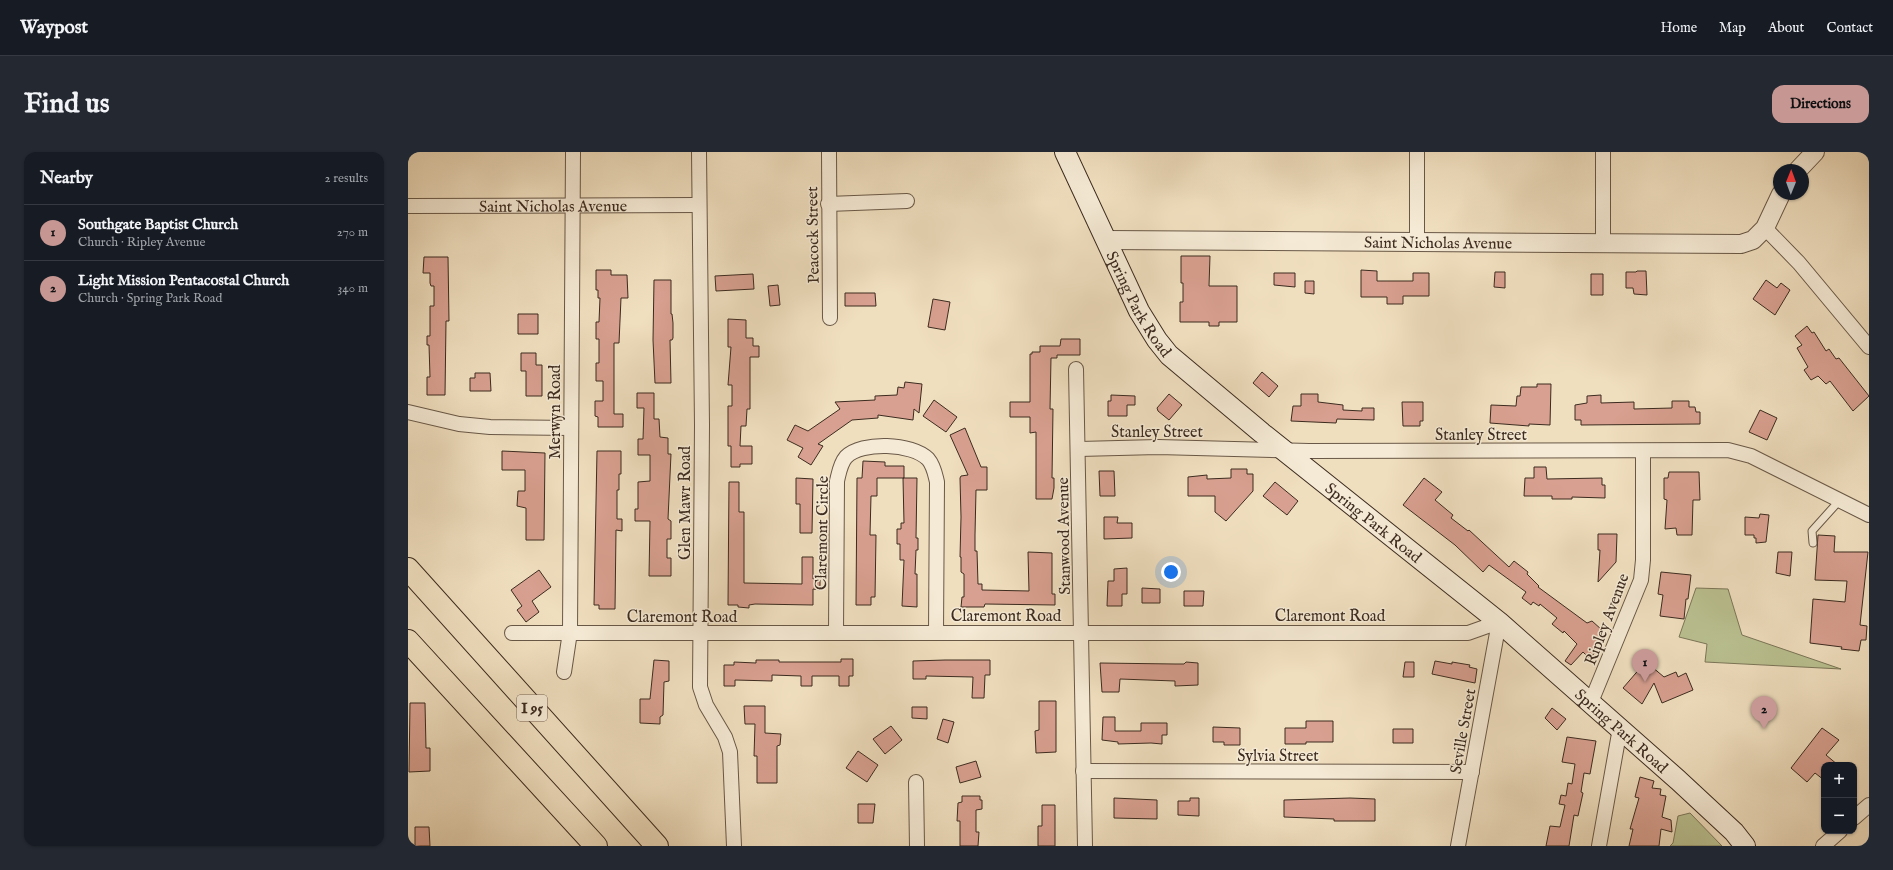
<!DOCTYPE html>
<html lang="en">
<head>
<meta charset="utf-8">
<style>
	:root { --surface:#171b24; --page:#242831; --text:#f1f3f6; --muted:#9ea1a6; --line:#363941; --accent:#c59692 }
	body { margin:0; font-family:"IM FELL English",serif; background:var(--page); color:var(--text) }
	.controls { position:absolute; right:12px; bottom:12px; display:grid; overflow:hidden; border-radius:8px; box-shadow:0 1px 3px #0004 }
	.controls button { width:36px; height:36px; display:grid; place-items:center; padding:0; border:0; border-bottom:1px solid var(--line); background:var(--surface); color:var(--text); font:20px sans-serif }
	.compass { position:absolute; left:1365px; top:12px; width:36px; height:36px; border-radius:50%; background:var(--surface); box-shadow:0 1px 3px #0004; rotate:1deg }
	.you { position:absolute; left:763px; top:420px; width:14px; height:14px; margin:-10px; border:3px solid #fff; border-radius:50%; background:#1a73e8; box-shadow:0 0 0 6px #1a73e833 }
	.badge { display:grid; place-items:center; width:26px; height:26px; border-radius:50%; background:var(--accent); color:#111; font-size:13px; font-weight:700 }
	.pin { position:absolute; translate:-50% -33px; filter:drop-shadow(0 1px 2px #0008) }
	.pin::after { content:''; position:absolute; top:21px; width:14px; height:12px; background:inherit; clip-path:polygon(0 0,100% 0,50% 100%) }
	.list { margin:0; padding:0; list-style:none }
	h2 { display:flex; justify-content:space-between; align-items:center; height:52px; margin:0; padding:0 16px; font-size:17px }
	h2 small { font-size:13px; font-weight:400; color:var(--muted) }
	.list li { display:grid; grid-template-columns:26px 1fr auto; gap:12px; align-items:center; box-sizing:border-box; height:56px; padding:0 16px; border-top:1px solid var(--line) }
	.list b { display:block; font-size:15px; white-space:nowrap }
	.list p { margin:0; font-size:13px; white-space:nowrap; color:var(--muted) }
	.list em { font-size:13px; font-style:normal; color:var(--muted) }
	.map { position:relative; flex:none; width:1461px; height:694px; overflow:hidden; border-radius:12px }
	header { display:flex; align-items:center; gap:24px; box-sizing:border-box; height:56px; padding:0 20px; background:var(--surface); border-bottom:1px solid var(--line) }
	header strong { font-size:19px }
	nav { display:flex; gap:22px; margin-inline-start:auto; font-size:14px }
	.intro { display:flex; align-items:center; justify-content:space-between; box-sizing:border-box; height:96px; padding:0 24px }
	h1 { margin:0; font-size:28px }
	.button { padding:10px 18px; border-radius:12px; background:var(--accent); color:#111; font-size:14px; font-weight:700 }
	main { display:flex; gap:24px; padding:0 24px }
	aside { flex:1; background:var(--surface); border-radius:12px; box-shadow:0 1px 3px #0004 }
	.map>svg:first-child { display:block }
	.green { fill:#bac191; stroke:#7b7658 }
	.building { fill:#d8a090; stroke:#3c2b1f }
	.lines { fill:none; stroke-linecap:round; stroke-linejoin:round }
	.service-casing { stroke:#695847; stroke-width:9 }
	.minor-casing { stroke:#695847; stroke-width:16 }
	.tertiary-casing { stroke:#695847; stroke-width:20 }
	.secondary-casing { stroke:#3c2b1f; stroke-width:22 }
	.motorway-casing { stroke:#3c2b1f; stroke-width:24 }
	.service { stroke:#f5ead5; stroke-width:7 }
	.minor { stroke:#f5ead5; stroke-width:14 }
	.tertiary { stroke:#f5ead5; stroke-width:18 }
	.secondary { stroke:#f5ead5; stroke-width:20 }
	.motorway { stroke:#f0dfbf; stroke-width:22 }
	.labels { text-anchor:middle; stroke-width:3; stroke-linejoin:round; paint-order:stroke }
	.shield { fill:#f5ead5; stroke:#746456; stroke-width:1 }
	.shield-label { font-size:15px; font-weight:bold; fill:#3c2b1f }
	.street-label { font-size:16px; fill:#3c2b1f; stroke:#f5ead5 }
</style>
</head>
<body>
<header>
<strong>Waypost</strong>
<nav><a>Home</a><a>Map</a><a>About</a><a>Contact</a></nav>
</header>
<div class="intro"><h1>Find us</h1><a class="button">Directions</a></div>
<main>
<aside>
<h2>Nearby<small>2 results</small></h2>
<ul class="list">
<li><span class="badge">1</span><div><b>Southgate Baptist Church</b><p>Church · Ripley Avenue</p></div><em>270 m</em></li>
<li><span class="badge">2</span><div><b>Light Mission Pentacostal Church</b><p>Church · Spring Park Road</p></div><em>340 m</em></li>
</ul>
</aside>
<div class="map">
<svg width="1461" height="694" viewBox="0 0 1461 694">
	<rect width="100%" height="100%" fill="#f0dfbf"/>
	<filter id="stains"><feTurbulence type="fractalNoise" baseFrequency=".005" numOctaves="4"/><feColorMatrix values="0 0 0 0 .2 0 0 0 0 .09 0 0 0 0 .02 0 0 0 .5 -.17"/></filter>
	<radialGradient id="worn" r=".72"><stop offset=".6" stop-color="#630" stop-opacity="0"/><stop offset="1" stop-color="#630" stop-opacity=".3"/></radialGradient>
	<path class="green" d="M1288 436 1320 437 1334 483 1433 517 1297 510 1299 492 1271 485Z
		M1282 661 1314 694H1262L1265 691 1270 664Z"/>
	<path class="building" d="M773 104H802L801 134H829V170H811V174H801V170H772V150H775V131H773Z
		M16 105H40L41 169H38L37 243H19V225H22L21 193H19V184H22V154H26V134H23L22 131V121H15Z
		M188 118H203V123H219L220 146H213L211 191H206V262H215V275H190V265L187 264V249H195V229H188V211H191V187H188V170H191L192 146H190V138H188Z
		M953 118 969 119V129H1005V121H1021V144H995V152H979V145H953Z
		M1229 119H1238L1239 143 1226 142 1225 136H1218V120H1228Z
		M1087 120H1097V136L1086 135Z
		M866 121H887V135L866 133Z
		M345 122 346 137 308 139 307 124Z
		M1183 122H1195V143H1183Z
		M246 128H263V162H264L265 171V186L264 188H262L263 231H247L245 188Z
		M1358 128 1369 136 1373 131 1382 138 1367 163 1345 147Z
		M897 129H906V142L897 141Z
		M370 133 372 153 362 154 360 134Z
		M437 141H467L468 154H437Z
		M525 147 542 150 537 178 520 175Z
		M110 162H130V182H110Z
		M320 167 338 168V186H345V194H351V205H342V257H339L338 274H333L332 294H344V312H332V315H323V294H320V254H324V233H320L323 195H320Z
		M1399 174 1404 181 1406 180 1418 199 1421 197 1428 207 1431 206 1461 244 1445 259 1422 229 1418 232 1410 224 1403 228 1396 218 1400 215 1389 196 1394 193 1387 184Z
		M653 187H672V203H649V206H643L642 257H645L644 326H646V336L644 347H628V280L622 281V265H602V250H622V202H624V200H632V194H652Z
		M113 201H128V213H134V244H118V219H113Z
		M854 220 870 234 861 245 845 231Z
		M67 221H82L83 239H62V226H67Z
		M497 230 514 232 511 261 506 257 505 268 470 263V266L444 268 410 292 415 294 403 313 390 305 395 296 379 288 387 273 400 279 432 257 427 250 467 248V244L489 243 490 235 496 236Z
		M1129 232H1143L1142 273 1121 272V274L1082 271 1083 253 1108 254 1109 244H1112L1113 235H1129Z
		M229 241H246V267H251L252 285 260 286V302H263L260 367 263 369V387H259V406H263V424H241L242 369H227V357H230V330L242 329V303H230V287H235L236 256H229Z
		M761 242 774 253 761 268 750 259 749 256Z
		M893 242H910V250L935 253V258L954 259V256H966V268L929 267 928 271 883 269 885 254H893Z
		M703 243 727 244V253H719V264H700V249H703Z
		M1193 243V251L1226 250V257L1264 256V249H1281V255H1287L1288 260H1292V272L1173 273V268H1167V253L1179 251V244Z
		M526 248 549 265 538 280 515 264Z
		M994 250H1015V269H1012V274H995Z
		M1352 258 1369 266 1359 288 1341 280Z
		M557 276 573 315H579V338H568L567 383V399H569L570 432H574V438L621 439 620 400 644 401V442H647V453L577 452 576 455H553L554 445H556V422L553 420V405H552L553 365 552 326 553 324 560 323 542 283Z
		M94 299 137 301 136 388H118V356L109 354 110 339H117V318H94Z
		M189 299H213V322H211V338H209V367H214V379L208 378 207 457H191V453H186Z
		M455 309 477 310V314H496V326H469V344H463L462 383H468L467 445H463V453H448L449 326H454Z
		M1126 315H1138L1139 327 1194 326V333H1197V346L1164 345V347H1144V344H1116L1117 326H1126Z
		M823 317H839V322H845V339L818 369 807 360V344H780V325L799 323V327L823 326Z
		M691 319H706L707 344H692Z
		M1261 320H1291L1292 348H1285L1284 383H1269L1268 376 1257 377 1259 348 1256 347V326H1260Z
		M388 326 405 327 404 381H392V352H388Z
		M495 326H509L508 386H510V398H508L507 422H509V455L494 454 496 408H492V392H489V377H493V371H496Z
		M1016 326 1034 340 1027 348 1045 363 1043 366 1060 379 1061 378 1101 415 1106 409 1120 420 1119 422 1131 434 1130 435 1179 471 1184 469 1194 478 1191 481 1193 484 1186 494 1189 497 1182 507 1175 500 1163 513 1157 509 1169 492 1156 479 1155 481 1144 472 1149 466 1132 452 1131 454 1125 450 1123 453 1114 446 1118 440 1081 413 1075 420 1047 393 995 353Z
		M321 330H331V360H336V431L394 432V405H405V427L412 428V438L405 437V453L347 452 341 453V456L330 455V453H320Z
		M867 330 890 349 879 363 855 344Z
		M1352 362 1361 363 1358 390 1348 391V386H1346V383H1337V365L1351 366Z
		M696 365H710L709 371H724V386L696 387Z
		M1190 382H1209L1208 410 1190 430 1192 398H1190Z
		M1410 383 1427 384 1426 400H1460L1452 473 1459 474 1458 488H1453L1451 499 1433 497 1434 495 1402 491 1405 447 1437 450 1439 429 1407 428Z
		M1370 400H1384L1382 424 1368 421Z
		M719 416V442H714V454H699L700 429H706V417Z
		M131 418 143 435 124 449 131 460 118 470 109 458 114 454 103 438Z
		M1253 420 1283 423 1280 447H1278L1276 467 1252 464 1255 443 1250 442Z
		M734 436 752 437V451H734Z
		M776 439H796L795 454H776Z
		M433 507H445V524H441V534H431V524H404V534H393V524L364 523V529L327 528V534H316V513H326V510L348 511V508H371V510H433Z
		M246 508 261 509V529L256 530 255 563 252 565V572L232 571V547H242Z
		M537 508H582V523H577L576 546H564L565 525 518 524V527H505V509Z
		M1027 509 1044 512V510L1062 513 1061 515 1069 517 1067 531 1024 522Z
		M1237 509 1256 525 1268 520 1270 525 1278 521 1285 538 1254 551 1246 531 1234 552 1215 536 1234 514 1240 519 1241 517Z
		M778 510 790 511V533L767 534V529L712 527 711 540H694L692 511 767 512H776Z
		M997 510H1006V525H995Z
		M631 549H648V600L628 601 627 579 631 578Z
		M2 551H17L18 596H22V619L1 620Z
		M336 554H357V581L373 582 372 593 369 594V631H349V604H346L347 572H337Z
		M504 555H519V567L504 566Z
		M1144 556 1158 567 1149 578 1137 566Z
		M695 565H707V579H733V571H759V583H754V592L743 591 710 592V590L694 588Z
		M535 567 546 570 540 591 529 587Z
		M898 569H925V590H898V592H877V576H898Z
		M483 574 494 588 477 602 465 587Z
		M805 575 832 576V593H816V590H805Z
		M1414 576 1431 588 1418 603 1430 613H1416V628L1407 621 1399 630 1383 616Z
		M985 577H1005V591H985Z
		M1159 585 1188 589 1182 622 1176 621 1173 640 1175 641 1170 664 1166 663 1161 694H1138L1142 674 1152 675 1157 653 1151 652 1153 643 1158 644 1160 631 1164 632 1167 612 1154 610Z
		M450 599 470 613 459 630 438 616Z
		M568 609 573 625 552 631 548 615Z
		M1232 625 1246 629 1244 636 1253 637 1252 643 1258 644 1254 665 1263 668 1264 680 1253 677 1251 694H1221L1225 677H1222L1231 646 1227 645Z
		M554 644H572V648H574V657L568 658V680H571L570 694H552V669H549L550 651 554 650Z
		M706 646 749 648V667L706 666Z
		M782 646H791V664L770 663V649H782Z
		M942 646 967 647V669H926V667L876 665V648Z
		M450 652H467L465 671H450Z
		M634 653H647V694H630V674H634Z
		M7 675H21L22 694H7Z"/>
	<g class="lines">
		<defs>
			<path id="service" d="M1405 391 1404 379 1431 349"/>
			<g id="minor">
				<path d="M291 0 294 273 292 535 298 553 317 585 322 600 326 694"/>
				<path d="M421 0 422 166"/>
				<path d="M420 52 499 49"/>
				<path id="s1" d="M0 54 291 53"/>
				<path d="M1357 76 1391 111 1461 195"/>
				<path d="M1009 91V0"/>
				<path d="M1195 91V0"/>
				<path d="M668 217 677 694"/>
				<path d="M0 260 51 272 82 275 163 276"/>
				<path d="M671 297 750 295 901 299 1320 298 1343 304 1461 363"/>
				<path d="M104 481H1060L1091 470 1050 694"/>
				<path d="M428 481 429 329C431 321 432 312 438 305 454 289 504 291 520 307 526 314 527 322 529 330L528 480"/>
				<path d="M156 520 162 480 165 0"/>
				<path d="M1183 550 1233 428 1235 408V299"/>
				<path d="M675 619 1064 620"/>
				<path d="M508 630 509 694"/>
				<path d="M1446 666 1461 653"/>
				<path d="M1191 694 1212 576"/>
				<path d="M1415 694 1432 679"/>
			</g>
			<g id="tertiary">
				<path d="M1390 18 1407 0"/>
				<path id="s2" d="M698 88 1333 92 1345 88 1357 76 1373 42"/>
			</g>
			<g id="secondary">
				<path id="s3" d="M657 0 731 159 749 188 761 203 854 281 1091 470 1270 628 1326 680 1337 694"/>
			</g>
			<path id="motorway" d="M0 417 249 694
				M0 489 188 694"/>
		</defs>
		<use href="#service" class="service-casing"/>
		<use href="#minor" class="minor-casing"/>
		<use href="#tertiary" class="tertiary-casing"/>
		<use href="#secondary" class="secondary-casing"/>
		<use href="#motorway" class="motorway-casing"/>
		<use href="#service" class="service"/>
		<use href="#minor" class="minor"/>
		<use href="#tertiary" class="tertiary"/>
		<use href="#secondary" class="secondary"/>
		<use href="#motorway" class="motorway"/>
	</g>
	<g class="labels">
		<rect class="shield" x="109" y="543" width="30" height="26" rx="3"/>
		<g class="shield-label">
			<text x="124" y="561">I 95</text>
		</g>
		<g class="street-label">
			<text dy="6" stroke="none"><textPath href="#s1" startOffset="145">Saint Nicholas Avenue</textPath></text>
			<text transform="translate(404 83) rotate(-91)" y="6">Peacock Street</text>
			<text dy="6" stroke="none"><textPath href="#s2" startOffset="332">Saint Nicholas Avenue</textPath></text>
			<text dy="6" stroke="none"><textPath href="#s3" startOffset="169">Spring Park Road</textPath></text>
			<text transform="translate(146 260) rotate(-90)" y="6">Merwyn Road</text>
			<text x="749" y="285">Stanley Street</text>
			<text x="1073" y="288">Stanley Street</text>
			<text transform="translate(276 351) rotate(-90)" y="6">Glen Mawr Road</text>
			<text dy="6" stroke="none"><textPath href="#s3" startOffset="493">Spring Park Road</textPath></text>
			<text transform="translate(413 381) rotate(-89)" y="6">Claremont Circle</text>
			<text transform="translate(655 384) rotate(-91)" y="6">Stanwood Avenue</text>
			<text x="598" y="469">Claremont Road</text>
			<text x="922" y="469">Claremont Road</text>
			<text x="274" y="470">Claremont Road</text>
			<text transform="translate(1198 467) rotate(-69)" y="6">Ripley Avenue</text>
			<text dy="6" stroke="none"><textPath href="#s3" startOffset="817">Spring Park Road</textPath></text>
			<text transform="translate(1054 579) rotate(-80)" y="6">Seville Street</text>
			<text x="870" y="609">Sylvia Street</text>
		</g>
	</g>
	<rect width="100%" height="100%" filter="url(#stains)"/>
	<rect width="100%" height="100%" fill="url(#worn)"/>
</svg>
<div class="controls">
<button>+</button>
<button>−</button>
</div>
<svg class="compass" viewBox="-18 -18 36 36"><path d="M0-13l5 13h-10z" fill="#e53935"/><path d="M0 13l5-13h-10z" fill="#9ea1a6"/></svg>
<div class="you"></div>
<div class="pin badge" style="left:1237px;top:530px">1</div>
<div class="pin badge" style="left:1356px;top:577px">2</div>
</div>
</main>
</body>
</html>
